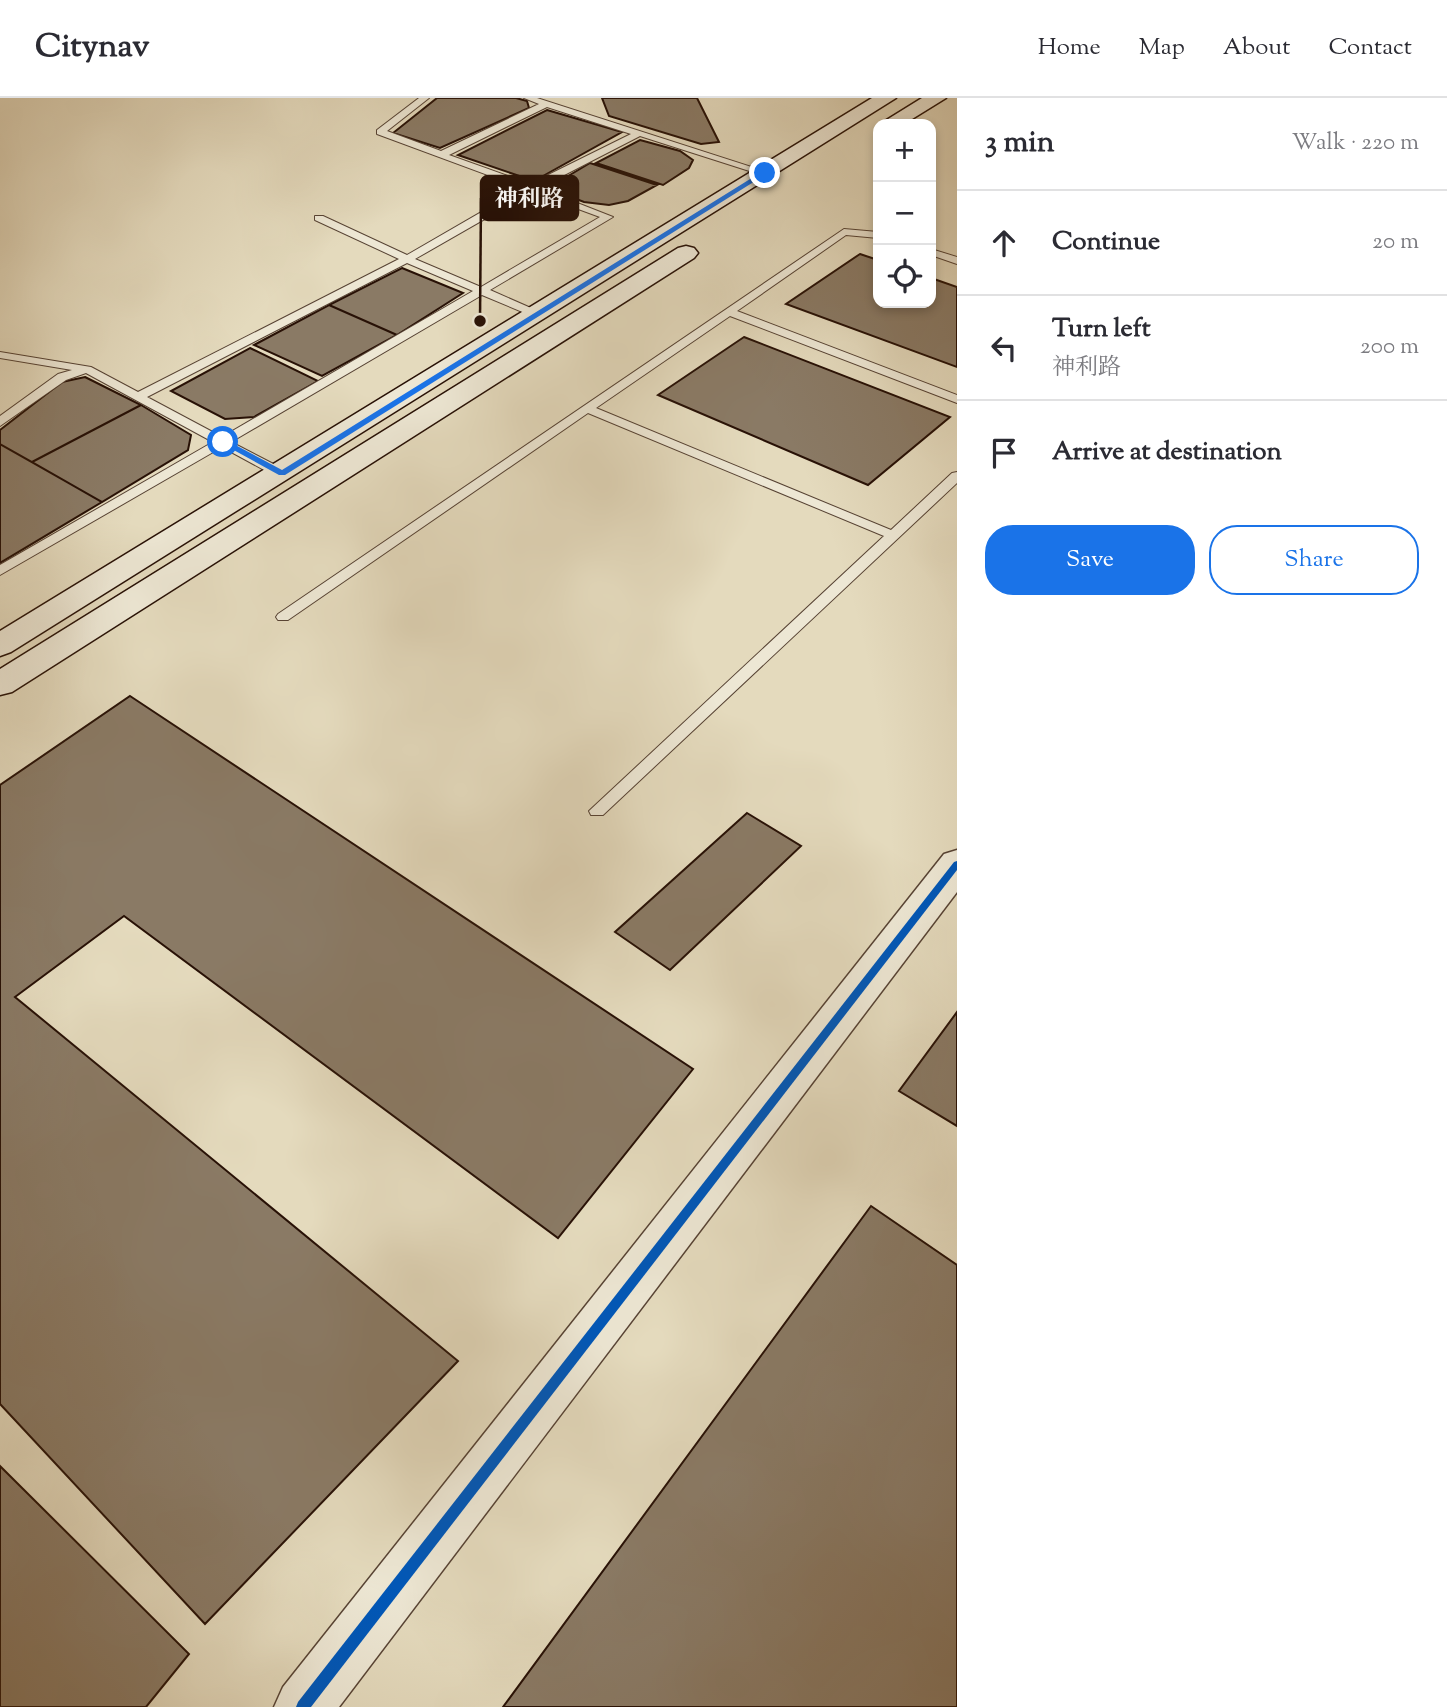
<!DOCTYPE html>
<html lang="en">
<head>
<meta charset="utf-8">
<style>
	:root { --surface:#fff; --page:#f7f7f7; --text:#2b2b33; --muted:#7c7c81; --line:#e1e1e2; --accent:#1a73e8 }
	body { margin:0; font-family:"Sorts Mill Goudy","Noto Serif SC",serif; background:var(--page); color:var(--text) }
	.controls { position:absolute; right:21px; top:21px; display:grid; overflow:hidden; border-radius:14px; box-shadow:0 4px 10px #0003 }
	.controls button { width:63px; height:63px; display:grid; place-items:center; padding:0; border:0; border-bottom:2px solid var(--line); background:var(--surface); color:var(--text); font:35px sans-serif }
	.stop { position:absolute; width:21px; height:21px; margin:-16px; border:5px solid #1a73e8; border-radius:50%; background:#fff }
	.stop.end { background:#1a73e8; border-color:#fff; box-shadow:0 2px 7px #0008 }
	.list { margin:0; padding:0; list-style:none }
	h2 { display:flex; justify-content:space-between; align-items:center; height:91px; margin:0; padding:0 28px; font-size:30px }
	h2 small { font-size:23px; font-weight:400; color:var(--muted) }
	.list li { display:grid; grid-template-columns:46px 1fr auto; gap:21px; align-items:center; box-sizing:border-box; height:105px; padding:0 28px; border-top:2px solid var(--line) }
	.list b { display:block; font-size:26px; white-space:nowrap }
	.list p { margin:0; font-size:23px; white-space:nowrap; color:var(--muted) }
	.list em { font-size:23px; font-style:normal; color:var(--muted) }
	.actions { display:flex; gap:14px; padding:21px 28px }
	.actions a { flex:1; padding:16px 0; border:2px solid var(--accent); border-radius:28px; text-align:center; font-size:24px; color:var(--accent) }
	.actions .main { background:var(--accent); color:#fff }
	.icon { flex:none; width:38px; height:38px; fill:none; stroke:currentColor; stroke-width:2; stroke-linecap:round; stroke-linejoin:round }
	.map { position:relative; flex:none; width:957px; height:1609px; overflow:hidden }
	header { display:flex; align-items:center; gap:42px; box-sizing:border-box; height:98px; padding:0 35px; background:var(--surface); border-bottom:2px solid var(--line) }
	header strong { font-size:33px }
	nav { display:flex; gap:38px; margin-inline-start:auto; font-size:24px }
	main { display:flex }
	aside { flex:1; background:var(--surface) }
	.map>svg:first-child { display:block }
	.building { fill:#8a7a65; stroke:#281106; stroke-width:2 }
	.lines { fill:none; stroke-linecap:round; stroke-linejoin:round }
	.service-casing { stroke:#574334; stroke-width:2 }
	.tertiary-casing { stroke:#574334; stroke-width:3 }
	.secondary-casing { stroke:#281106; stroke-width:3 }
	.service { fill:#ede7d4; fill-rule:evenodd }
	.tertiary { fill:#ede7d4; fill-rule:evenodd }
	.secondary { fill:#ede7d4; fill-rule:evenodd }
	.cycleway-casing { stroke:#ede7d4; stroke-width:4 }
	.cycleway { fill:#0057b8; fill-rule:evenodd }
	.route { fill:#1a73e8 }
	.leader { fill:none; stroke:#281106; stroke-width:2.5 }
	.callout-dot { fill:#281106; stroke:#ede7d4; stroke-width:2.5 }
	.callout { fill:#281106; stroke:#281106; stroke-width:2.5 }
	.callout-label { font-size:23px; text-anchor:middle; font-weight:bold; fill:#fff }
</style>
</head>
<body>
<header>
<strong>Citynav</strong>
<nav><a>Home</a><a>Map</a><a>About</a><a>Contact</a></nav>
</header>
<main>
<div class="map">
<svg width="957" height="1609" viewBox="0 0 957 1609">
	<rect width="100%" height="100%" fill="#e4dabd"/>
	<filter id="stains"><feTurbulence type="fractalNoise" baseFrequency=".00286" numOctaves="4"/><feColorMatrix values="0 0 0 0 .2 0 0 0 0 .09 0 0 0 0 .02 0 0 0 .5 -.17"/></filter>
	<radialGradient id="worn" r=".72"><stop offset=".6" stop-color="#630" stop-opacity="0"/><stop offset="1" stop-color="#630" stop-opacity=".3"/></radialGradient>
	<path class="building" d="M437 0H516L527 3 529 10 440 50 393 35Z
		M602 0H697L719 44 701 46 609 18Z
		M547 12 622 34 534 83 458 57Z
		M640 42 680 53 693 62 689 70 663 87 596 65Z
		M590 65 657 87 628 103 609 107 584 104 548 90Z
		M860 156 878 162V205H931V180L957 189V269L786 206Z
		M402 170 463 195 397 237 329 207Z
		M329 207 397 237 322 278 254 247Z
		M744 239 950 319 868 387 658 297Z
		M250 250 318 283 254 319 225 321 171 293Z
		M85 279 141 307 32 364 0 346V332L62 284Z
		M141 307 191 337 188 352 102 404 32 364Z
		M0 346 102 404 0 465Z
		M130 598 693 971 558 1140 124 818 15 899 458 1263 205 1526 0 1306V687Z
		M747 715 801 748 670 872 615 834Z
		M957 914V1028L899 993Z
		M871 1108 957 1167V1609H503Z
		M0 1368 189 1556 146 1609H0Z"/>
	<g class="lines">
		<defs>
			<path id="service" d="M419 0H429L387 33 441 53 539 6 524 0H537L770 75 762 77 640 38 539 90 613 119 490 192 540 214V218H532L482 197 231 344 287 373V379H277L222 349 0 477V467L213 344 86 275 66 282 0 328V318L58 276 72 272 0 260V254L91 269 138 294 399 161 315 122V118H323L407 157 523 90 377 36V32ZM547 9 631 36 530 86 449 57ZM532 94 600 119 481 189 415 161ZM407 165 473 193 222 339 147 299Z
				M844 131 878 134V140L846 137 737 213 957 297V305L730 218 596 310 891 432 952 375 957 374V385L603 717H591L589 713 884 438 588 315 288 522H278L276 519 278 516Z
				M931 151 957 159V166L931 157Z"/>
			<path id="tertiary" d="M957 752V794L339 1609H274L283 1589 944 756Z"/>
			<path id="secondary" d="M872 0H896L11 554 0 558V533Z
				M922 0H946L904 26H880Z
				M686 148 694 150 698 155 694 160 12 594 0 597V571L678 150Z"/>
		</defs>
		<use href="#service" class="service-casing"/>
		<use href="#tertiary" class="tertiary-casing"/>
		<use href="#secondary" class="secondary-casing"/>
		<use href="#service" class="service"/>
		<use href="#tertiary" class="tertiary"/>
		<use href="#secondary" class="secondary"/>
		<defs>
			<path id="cycleway" d="M957 763V772L311 1609H296L298 1604 954 764Z"/>
		</defs>
		<use href="#cycleway" class="cycleway-casing"/>
		<use href="#cycleway" class="cycleway"/>
	</g>
	<path class="route" d="M763 73 768 75 285 377H279L219 344 226 342 282 372Z"/>
	<path class="leader" d="M480 223L481 100"/>
	<circle class="callout-dot" cx="480" cy="223" r="7"/>
	<rect class="callout" x="481" y="78" width="97" height="44" rx="7"/>
	<g class="callout-label">
		<text x="529" y="108">神利路</text>
	</g>
	<rect width="100%" height="100%" filter="url(#stains)"/>
	<rect width="100%" height="100%" fill="url(#worn)"/>
</svg>
<div class="controls">
<button>+</button>
<button>−</button>
<button><svg class="icon" aria-label="locate" viewBox="0 0 24 24"><circle cx="12" cy="12" r="6"/><path d="M12 2v4M12 18v4M2 12h4M18 12h4"/></svg></button>
</div>
<div class="stop" style="left:223px;top:344px"></div>
<div class="stop end" style="left:765px;top:75px"></div>
</div>
<aside>
<h2>3 min<small>Walk · 220 m</small></h2>
<ul class="list">
<li><svg class="icon" aria-label="ahead" viewBox="0 0 24 24"><path d="M12 20V5M6 11l6-6 6 6"/></svg><div><b>Continue</b></div><em>20 m</em></li>
<li><svg class="icon" aria-label="left" viewBox="0 0 24 24"><path d="M17 20v-9H6M10 6l-5 5 5 5"/></svg><div><b>Turn left</b><p>神利路</p></div><em>200 m</em></li>
<li><svg class="icon" aria-label="arrive" viewBox="0 0 24 24"><path d="M6 21V4h12l-3 4 3 4H6"/></svg><div><b>Arrive at destination</b></div></li>
</ul>
<div class="actions"><a class="main">Save</a><a>Share</a></div>
</aside>
</main>
</body>
</html>
